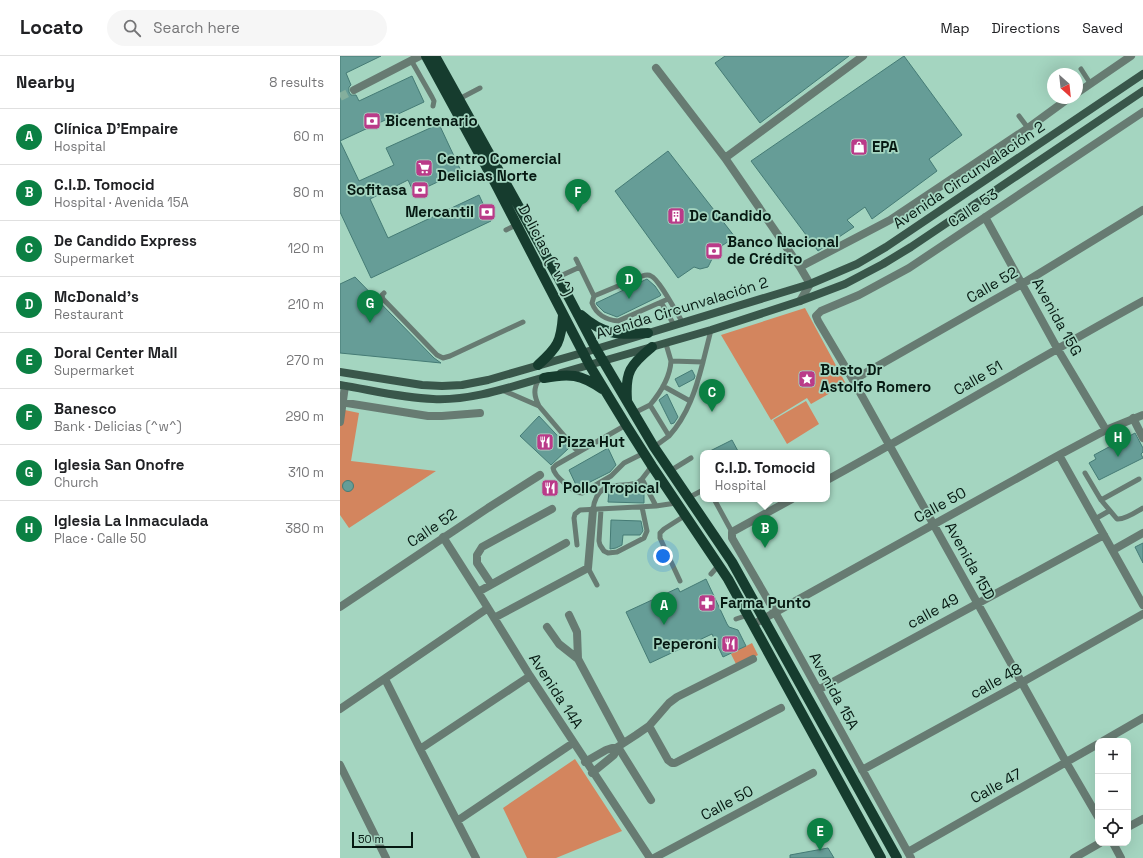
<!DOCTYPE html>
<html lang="en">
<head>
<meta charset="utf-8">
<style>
	:root { --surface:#fff; --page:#f6f6f6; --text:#202124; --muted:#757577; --line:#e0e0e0; --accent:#0b8043 }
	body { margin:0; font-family:"Space Grotesk",sans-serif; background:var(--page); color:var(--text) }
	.controls { position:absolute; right:12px; bottom:12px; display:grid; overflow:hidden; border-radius:8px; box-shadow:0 4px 16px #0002 }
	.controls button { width:36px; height:36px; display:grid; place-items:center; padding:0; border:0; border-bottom:1px solid var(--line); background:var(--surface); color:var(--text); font:20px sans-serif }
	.compass { position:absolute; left:707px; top:12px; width:36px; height:36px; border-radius:50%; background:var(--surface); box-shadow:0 4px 16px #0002; rotate:153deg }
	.scale { position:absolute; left:12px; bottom:10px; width:61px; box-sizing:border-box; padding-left:4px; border:2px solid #061912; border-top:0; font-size:11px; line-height:14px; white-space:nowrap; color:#061912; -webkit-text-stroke:3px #a4d5c0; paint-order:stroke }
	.you { position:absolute; left:323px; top:500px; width:14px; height:14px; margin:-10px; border:3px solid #fff; border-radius:50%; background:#1a73e8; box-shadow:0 0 0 6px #1a73e833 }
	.badge { display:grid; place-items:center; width:26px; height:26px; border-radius:50%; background:var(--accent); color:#fff; font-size:13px; font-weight:700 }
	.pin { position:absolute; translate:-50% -33px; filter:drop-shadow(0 1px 2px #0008) }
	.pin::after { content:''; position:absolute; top:21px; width:14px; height:12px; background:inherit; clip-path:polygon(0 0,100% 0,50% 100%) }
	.popup { position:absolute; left:360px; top:394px; width:130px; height:52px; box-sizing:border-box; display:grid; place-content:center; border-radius:8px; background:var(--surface); filter:drop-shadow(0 1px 3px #0005); font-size:13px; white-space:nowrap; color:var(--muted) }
	.popup b { font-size:15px; color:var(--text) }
	.popup::after { content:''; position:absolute; left:50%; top:100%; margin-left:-8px; border:8px solid transparent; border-top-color:var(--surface) }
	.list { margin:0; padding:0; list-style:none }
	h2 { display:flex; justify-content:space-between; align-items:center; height:52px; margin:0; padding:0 16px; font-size:17px }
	h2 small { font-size:13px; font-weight:400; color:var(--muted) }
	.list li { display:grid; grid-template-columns:26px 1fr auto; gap:12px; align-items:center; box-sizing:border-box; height:56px; padding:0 16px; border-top:1px solid var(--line) }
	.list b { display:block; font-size:15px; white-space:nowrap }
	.list p { margin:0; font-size:13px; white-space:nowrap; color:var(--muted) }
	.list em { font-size:13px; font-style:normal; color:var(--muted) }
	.icon { flex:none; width:22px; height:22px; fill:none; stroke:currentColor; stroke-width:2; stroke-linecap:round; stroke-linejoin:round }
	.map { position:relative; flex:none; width:803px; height:802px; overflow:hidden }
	header { display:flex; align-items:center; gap:24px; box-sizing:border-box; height:56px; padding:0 20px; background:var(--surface); border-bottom:1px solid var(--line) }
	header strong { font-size:19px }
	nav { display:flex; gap:22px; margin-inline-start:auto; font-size:14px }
	.search { width:280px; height:36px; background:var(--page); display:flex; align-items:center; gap:10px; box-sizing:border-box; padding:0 14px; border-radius:22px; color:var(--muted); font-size:15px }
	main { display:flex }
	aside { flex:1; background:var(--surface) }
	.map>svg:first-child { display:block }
	.green { fill:#d3855e }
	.building { fill:#669d97; stroke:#457b75 }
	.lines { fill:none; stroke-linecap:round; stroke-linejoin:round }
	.street-tunnel { stroke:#84af9d; stroke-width:8; stroke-dasharray:8 4; stroke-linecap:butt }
	.lane { stroke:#677b72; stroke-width:5 }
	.street { stroke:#677b72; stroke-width:8 }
	.secondary { stroke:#39564a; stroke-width:8 }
	.primary { stroke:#163c2e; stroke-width:10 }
	.labels { text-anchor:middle; stroke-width:3.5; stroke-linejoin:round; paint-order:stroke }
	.poi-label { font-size:15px; font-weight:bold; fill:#061912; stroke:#a4d5c0; text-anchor:start }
	.street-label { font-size:15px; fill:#061912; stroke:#a4d5c0 }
</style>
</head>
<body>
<header>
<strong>Locato</strong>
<div class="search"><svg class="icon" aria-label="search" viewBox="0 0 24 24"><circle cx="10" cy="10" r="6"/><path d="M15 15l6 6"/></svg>Search here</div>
<nav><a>Map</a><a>Directions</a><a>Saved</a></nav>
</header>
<main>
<aside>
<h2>Nearby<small>8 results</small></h2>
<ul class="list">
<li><span class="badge">A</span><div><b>Clínica D'Empaire</b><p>Hospital</p></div><em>60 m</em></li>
<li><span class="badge">B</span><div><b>C.I.D. Tomocid</b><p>Hospital · Avenida 15A</p></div><em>80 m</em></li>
<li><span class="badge">C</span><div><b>De Candido Express</b><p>Supermarket</p></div><em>120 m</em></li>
<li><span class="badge">D</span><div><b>McDonald's</b><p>Restaurant</p></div><em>210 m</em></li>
<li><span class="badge">E</span><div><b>Doral Center Mall</b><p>Supermarket</p></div><em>270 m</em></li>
<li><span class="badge">F</span><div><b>Banesco</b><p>Bank · Delicias (^w^)</p></div><em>290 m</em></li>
<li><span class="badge">G</span><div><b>Iglesia San Onofre</b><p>Church</p></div><em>310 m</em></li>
<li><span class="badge">H</span><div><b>Iglesia La Inmaculada</b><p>Place · Calle 50</p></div><em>380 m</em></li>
</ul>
</aside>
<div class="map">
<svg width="803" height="802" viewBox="0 0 803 802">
	<rect width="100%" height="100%" fill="#a4d5c0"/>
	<path class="green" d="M465 252 506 328 471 348 467 342 431 364 381 279Z
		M466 345 479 368 447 388 433 364Z
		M0 353 19 357 11 405 96 415 9 472 0 459Z
		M412 587 418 599 397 610 391 598Z
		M235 703 282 775 216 802H187L163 752Z"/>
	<path class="building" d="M0 0H41L6 17 11 29 9 31V36L11 39H16L19 45 72 20 84 46 0 85 19 125 54 109 46 92 99 68 121 115 74 137 68 124 30 143 48 182 139 139 151 165 31 222 0 156Z
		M385 0H509L420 67 375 7Z
		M564 0 622 79 589 103 597 115 532 163 525 151 507 164 514 171 478 195 411 105Z
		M328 95 395 181 374 195 372 203 368 211 360 213 354 211 338 222 275 135Z
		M15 221 94 302 101 307 0 297V228Z
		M307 223 315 230 321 239 320 240 277 261 264 256 257 249 256 247Z
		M352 314 355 320 354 323 339 331 335 323Z
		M327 338 338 361 334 367 331 368 319 344Z
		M199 360 229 392 211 409 180 380Z
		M795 377 803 392V396L801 398 803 402 759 424 749 407 756 403 754 399Z
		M392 384 399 397H366Z
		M268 392 276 409 270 416 238 432 237 431 229 414Z
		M2.5 430a5.5 5.5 0 1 1 11 0a5.5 5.5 0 1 1-11 0Z
		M274 434 304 435V447L268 446 269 435Z
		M271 464 301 465 303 475 300 479H283L282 489 276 492 270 493Z
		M803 487V507L795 491Z
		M366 523 387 568 389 571 398 574 406 590 383 601 372 578 310 607 286 556 338 532 340 536Z
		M488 792 494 802H450V799Z"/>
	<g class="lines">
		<path class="street-tunnel" d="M0 41 14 34"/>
		<path class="lane" d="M71 4 92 41 94 45 93 50
			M741 13 750 27
			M119 43 140 32
			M679 60 688 72
			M166 174 176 169
			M236 203 254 240
			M218 221 240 211
			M44 237 42 239 43 243 97 299 103 302 110 300 183 266
			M328 243 278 265C266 264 256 258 252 247L254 240 302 220C305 219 308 218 311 220 319 223 337 258 343 267
			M321 246 334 269
			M326 288 331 305 363 306 371 274
			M323 330 350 345
			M162 334 199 350C194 340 193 333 199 323
			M310 349C321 336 330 322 331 305
			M199 350 238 396
			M294 357 310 349 329 380 314 391
			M286 369 216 409 213 412C214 420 234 437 242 437L271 420 284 407 304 397
			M329 380C348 359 356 333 363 306
			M312 410 302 423 316 450 336 447
			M330 415 351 402
			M745 417 761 444 777 463C785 464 796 456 803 452
			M348 442 363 434
			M374 443 392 476
			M761 444 799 423
			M261 453 259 485 260 489 264 495 268 497 277 496 304 482 307 475 302 451
			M253 454C257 416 291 437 302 423
			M755 463 769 455
			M237 489 234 462 235 458 240 454 316 450
			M248 512 257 529
			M371 518 379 509
			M340 525 320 482V477L324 473 346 459
			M396 563 408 559"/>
		<path class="street" d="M316 12 385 102 460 211 470 228 460 245
			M14 34 80 0
			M737 37 791 0
			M385 102 523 0
			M645 161 717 292 766 374
			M460 211 550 164 688 72 729 42
			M513 324 682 228 803 154
			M0 346 88 360H102L140 357
			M793 362 803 382
			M0 366 5 330
			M719 399 803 549
			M487 424C593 366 697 303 803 245
			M452 443 392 476V482L435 556 571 802
			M103 481 138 536 190 620 310 802
			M773 494 803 477
			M151 528 137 507V499L142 491 212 453
			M138 536 226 487
			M0 551 148 452 200 419
			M229 559 237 576 238 603
			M154 562 248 512 253 454
			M414 568 719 399 766 374 803 359
			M207 571 219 588 238 603 283 687
			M45 623 80 693 136 802
			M478 634 764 479
			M0 653 148 552
			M309 670 328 704 332 707H335L441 652
			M763 685 803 662
			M278 691 311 744
			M80 693 190 620
			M245 706 266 694 272 692H276L296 679 309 670 329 647 337 641 413 603
			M0 709 46 802
			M522 714 672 632 803 558
			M252 717 274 699 276 692
			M758 761 726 706 513 324 478 265 476 260 481 255 519 239 569 212 803 56
			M117 765 233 687
			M788 771 803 763
			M773 787 781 802
			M568 796 758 688
			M314 802 473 717
			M734 802 760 787"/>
		<path class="secondary" d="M0 316 82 329 102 330 122 329 148 324 256 293 470 228 517 208 546 191 803 18
			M221 317 371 274 460 245 505 228 543 208 571 191 803 35
			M0 329C31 334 62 342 93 343 132 345 173 330 209 320"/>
		<path class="primary" d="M86 0 153 123 250 310 286 369 312 410 388 523 541 802
			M95 0 218 221 256 293 314 391 392 506 557 802
			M241 259C263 279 279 279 308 277
			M198 309C218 291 221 286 223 259
			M204 322C229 317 241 318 262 333
			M287 344C285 316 290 309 312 291"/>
	</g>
	<defs>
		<symbol id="bank-square" viewBox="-11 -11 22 22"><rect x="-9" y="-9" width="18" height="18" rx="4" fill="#ba3b89" stroke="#a4d5c0"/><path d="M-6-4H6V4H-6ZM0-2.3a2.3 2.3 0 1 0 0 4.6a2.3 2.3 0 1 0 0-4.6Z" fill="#fff"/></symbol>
		<symbol id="shop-square" viewBox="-11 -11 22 22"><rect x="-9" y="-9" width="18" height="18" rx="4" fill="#ba3b89" stroke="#a4d5c0"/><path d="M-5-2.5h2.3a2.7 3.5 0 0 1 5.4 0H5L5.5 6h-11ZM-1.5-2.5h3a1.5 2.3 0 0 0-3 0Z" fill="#fff"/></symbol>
		<symbol id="supermarket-square" viewBox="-11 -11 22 22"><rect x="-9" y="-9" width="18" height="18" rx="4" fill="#ba3b89" stroke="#a4d5c0"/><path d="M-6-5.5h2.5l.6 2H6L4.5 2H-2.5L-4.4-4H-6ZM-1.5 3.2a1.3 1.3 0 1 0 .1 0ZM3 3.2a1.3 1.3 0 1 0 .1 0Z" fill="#fff"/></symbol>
		<symbol id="building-square" viewBox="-11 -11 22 22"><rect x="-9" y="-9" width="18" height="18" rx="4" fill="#ba3b89" stroke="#a4d5c0"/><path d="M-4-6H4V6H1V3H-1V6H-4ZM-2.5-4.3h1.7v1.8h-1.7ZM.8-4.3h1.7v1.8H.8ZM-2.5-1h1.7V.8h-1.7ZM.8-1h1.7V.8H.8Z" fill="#fff"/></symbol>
		<symbol id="sight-square" viewBox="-11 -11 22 22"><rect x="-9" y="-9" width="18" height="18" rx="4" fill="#ba3b89" stroke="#a4d5c0"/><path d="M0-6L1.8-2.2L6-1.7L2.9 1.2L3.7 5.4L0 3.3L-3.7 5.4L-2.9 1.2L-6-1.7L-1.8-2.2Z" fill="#fff"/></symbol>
		<symbol id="restaurant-square" viewBox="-11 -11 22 22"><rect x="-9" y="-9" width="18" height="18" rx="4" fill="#ba3b89" stroke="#a4d5c0"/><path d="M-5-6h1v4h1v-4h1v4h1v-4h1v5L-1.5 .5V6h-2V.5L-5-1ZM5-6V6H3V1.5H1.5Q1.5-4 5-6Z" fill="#fff"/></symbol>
		<symbol id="pharmacy-square" viewBox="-11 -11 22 22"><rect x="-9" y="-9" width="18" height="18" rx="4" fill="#ba3b89" stroke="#a4d5c0"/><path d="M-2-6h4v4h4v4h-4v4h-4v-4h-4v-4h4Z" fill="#fff"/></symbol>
	</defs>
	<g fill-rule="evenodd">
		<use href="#bank-square" x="22" y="55" width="20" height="20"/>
		<use href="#shop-square" x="509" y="81" width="20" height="20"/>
		<use href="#supermarket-square" x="74" y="102" width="20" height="20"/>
		<use href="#bank-square" x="70" y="124" width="20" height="20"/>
		<use href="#bank-square" x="137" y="146" width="20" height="20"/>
		<use href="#building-square" x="326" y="150" width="20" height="20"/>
		<use href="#bank-square" x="364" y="185" width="20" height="20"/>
		<use href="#sight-square" x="457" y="313" width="20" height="20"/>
		<use href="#restaurant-square" x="195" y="376" width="20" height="20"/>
		<use href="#restaurant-square" x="200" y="422" width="20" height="20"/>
		<use href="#pharmacy-square" x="357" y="537" width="20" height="20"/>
		<use href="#restaurant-square" x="380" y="578" width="20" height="20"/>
	</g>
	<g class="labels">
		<g class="poi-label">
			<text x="45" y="70">Bicentenario</text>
			<text x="532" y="96">EPA</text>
			<text x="97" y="108">Centro Comercial<tspan x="97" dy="17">Delicias Norte</tspan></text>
			<text x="67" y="139" text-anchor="end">Sofitasa</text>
			<text x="134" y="161" text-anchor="end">Mercantil</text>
			<text x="349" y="165">De Candido</text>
			<text x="387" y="191">Banco Nacional<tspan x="387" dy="17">de Crédito</tspan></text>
			<text x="480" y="319">Busto Dr<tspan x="480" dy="17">Astolfo Romero</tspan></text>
			<text x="218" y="391">Pizza Hut</text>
			<text x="223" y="437">Pollo Tropical</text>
			<text x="380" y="552">Farma Punto</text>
			<text x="377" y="593" text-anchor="end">Peperoni</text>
		</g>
		<g class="street-label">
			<text transform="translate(629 119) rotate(-34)" y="5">Avenida Circunvalación 2</text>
			<text transform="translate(633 152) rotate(-34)" y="5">Calle 53</text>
			<text transform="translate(206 194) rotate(62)" y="5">Delicias (^w^)</text>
			<text transform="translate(652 229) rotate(-30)" y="5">Calle 52</text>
			<text transform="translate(342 252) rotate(-17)" y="5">Avenida Circunvalación 2</text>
			<text transform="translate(717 261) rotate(61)" y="5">Avenida 15G</text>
			<text transform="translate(638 322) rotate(-30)" y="5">Calle 51</text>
			<text transform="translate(600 449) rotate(-29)" y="5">Calle 50</text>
			<text transform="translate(92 472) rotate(-34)" y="5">Calle 52</text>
			<text transform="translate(630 505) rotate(61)" y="5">Avenida 15D</text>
			<text transform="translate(593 555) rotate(-29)" y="5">calle 49</text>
			<text transform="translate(656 625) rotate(-29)" y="5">calle 48</text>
			<text transform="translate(216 635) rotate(57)" y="5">Avenida 14A</text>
			<text transform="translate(494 635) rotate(61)" y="5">Avenida 15A</text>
			<text transform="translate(656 730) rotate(-29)" y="5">Calle 47</text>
			<text transform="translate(387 747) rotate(-28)" y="5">Calle 50</text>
		</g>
	</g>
</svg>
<div class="controls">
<button>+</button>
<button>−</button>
<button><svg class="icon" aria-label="locate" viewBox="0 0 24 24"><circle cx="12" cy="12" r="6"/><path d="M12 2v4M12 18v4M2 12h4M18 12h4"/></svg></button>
</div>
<svg class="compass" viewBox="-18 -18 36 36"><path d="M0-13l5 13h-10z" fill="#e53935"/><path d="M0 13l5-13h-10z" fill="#757577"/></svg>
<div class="scale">50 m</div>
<div class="you"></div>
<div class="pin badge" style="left:324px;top:569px">A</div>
<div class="pin badge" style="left:425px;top:492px">B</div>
<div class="popup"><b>C.I.D. Tomocid</b>Hospital</div>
<div class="pin badge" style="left:372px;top:356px">C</div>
<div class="pin badge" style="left:289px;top:243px">D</div>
<div class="pin badge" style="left:480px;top:795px">E</div>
<div class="pin badge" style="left:238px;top:156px">F</div>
<div class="pin badge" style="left:30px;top:267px">G</div>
<div class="pin badge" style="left:778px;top:401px">H</div>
</div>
</main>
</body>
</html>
